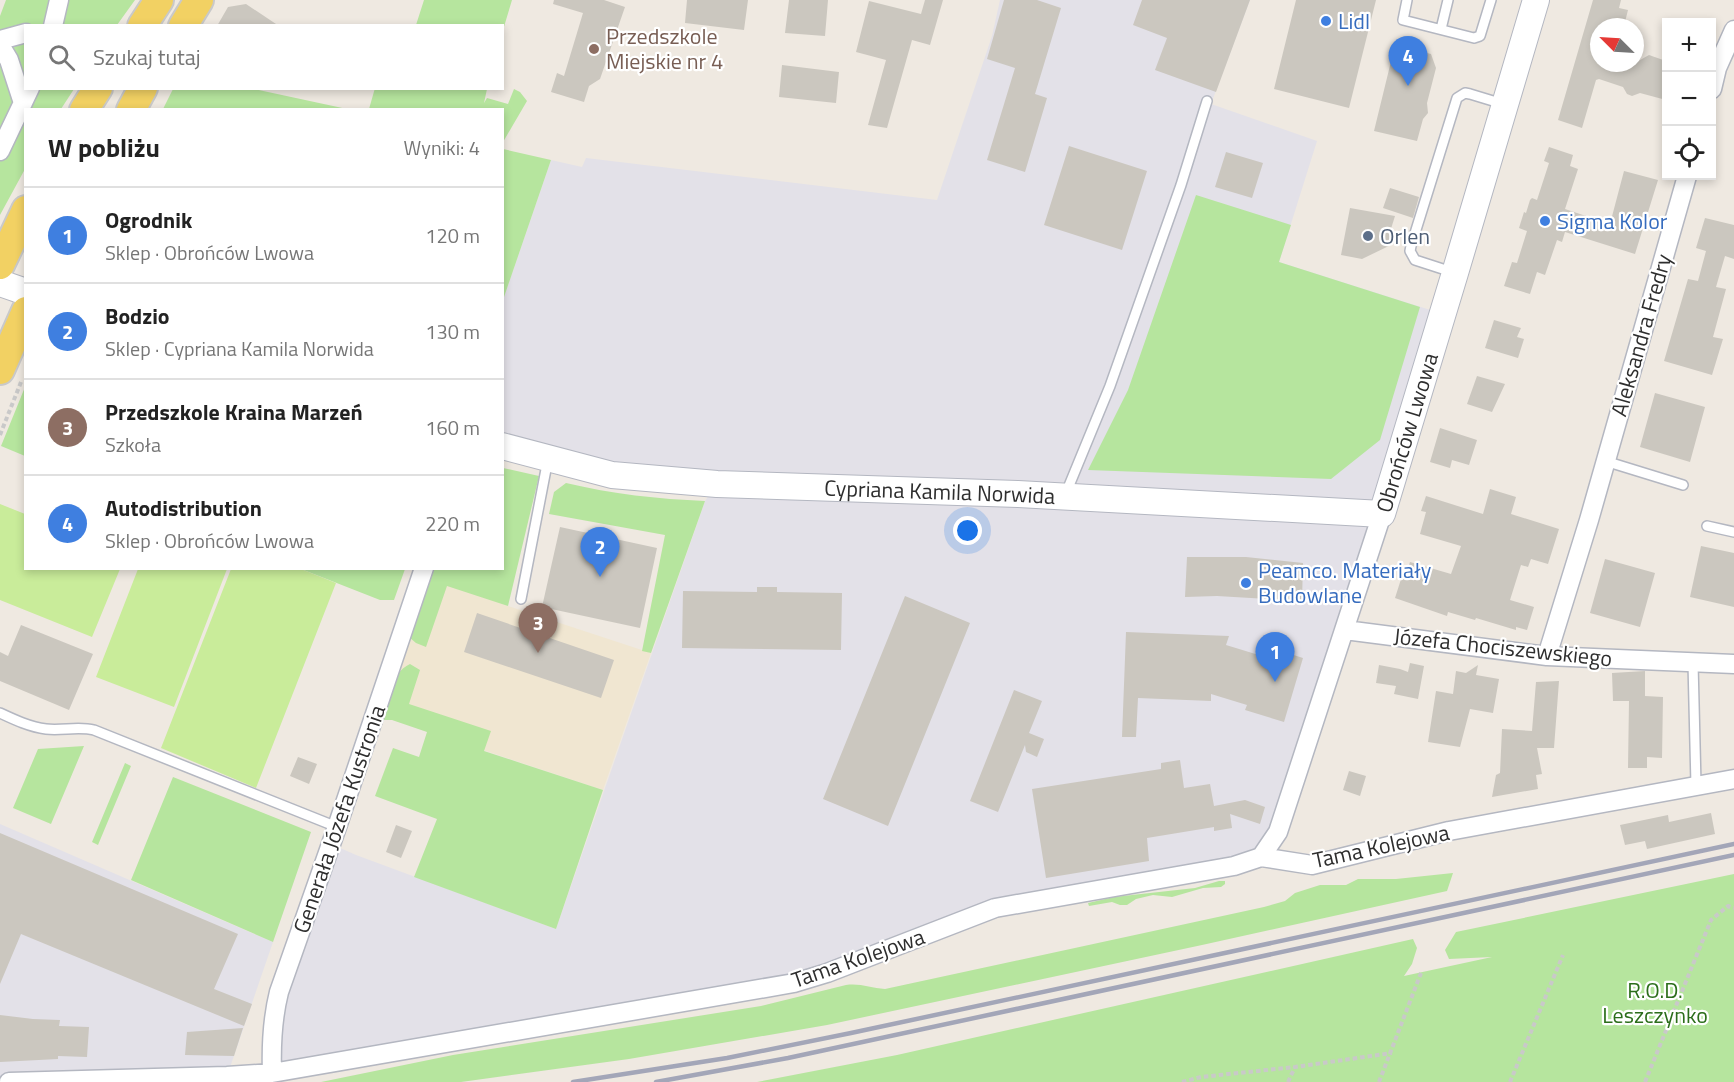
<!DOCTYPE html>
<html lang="pl">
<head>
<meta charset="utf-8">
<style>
	:root { --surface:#fff; --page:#f6f6f6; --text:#222; --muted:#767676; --line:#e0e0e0; --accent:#ea580c }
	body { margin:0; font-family:"Titillium Web",sans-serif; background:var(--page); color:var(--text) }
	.controls { position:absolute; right:18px; top:18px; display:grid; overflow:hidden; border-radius:0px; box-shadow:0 3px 9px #0003 }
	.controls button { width:54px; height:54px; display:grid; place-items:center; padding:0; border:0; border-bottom:2px solid var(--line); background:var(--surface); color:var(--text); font:30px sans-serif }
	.compass { position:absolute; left:1590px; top:18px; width:54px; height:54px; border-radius:50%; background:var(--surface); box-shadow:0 3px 9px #0003; rotate:294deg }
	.you { position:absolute; left:968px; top:531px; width:21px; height:21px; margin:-15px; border:4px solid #fff; border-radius:50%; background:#1a73e8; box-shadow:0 0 0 9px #1a73e833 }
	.badge { display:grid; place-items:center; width:39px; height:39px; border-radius:50%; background:var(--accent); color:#fff; font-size:20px; font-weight:700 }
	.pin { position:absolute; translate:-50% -50px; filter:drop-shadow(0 2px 3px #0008) }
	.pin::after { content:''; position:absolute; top:32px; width:21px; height:18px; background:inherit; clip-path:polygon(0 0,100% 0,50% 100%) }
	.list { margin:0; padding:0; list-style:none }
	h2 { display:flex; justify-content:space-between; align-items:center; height:78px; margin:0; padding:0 24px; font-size:26px }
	h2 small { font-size:20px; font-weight:400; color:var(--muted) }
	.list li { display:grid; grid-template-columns:39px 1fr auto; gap:18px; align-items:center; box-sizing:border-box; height:96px; padding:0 24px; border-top:2px solid var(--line) }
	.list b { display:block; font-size:22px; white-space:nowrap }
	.list p { margin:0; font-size:20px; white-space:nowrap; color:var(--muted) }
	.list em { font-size:20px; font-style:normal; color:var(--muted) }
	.icon { flex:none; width:33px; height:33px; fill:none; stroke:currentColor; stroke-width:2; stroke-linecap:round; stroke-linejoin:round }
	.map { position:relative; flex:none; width:1734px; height:1082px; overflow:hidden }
	.search { position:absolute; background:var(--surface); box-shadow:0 3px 9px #0003; left:24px; top:24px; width:480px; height:66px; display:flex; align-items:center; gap:15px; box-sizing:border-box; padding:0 21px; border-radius:0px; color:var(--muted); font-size:22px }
	.panel { position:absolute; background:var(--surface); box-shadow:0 3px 9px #0003; left:24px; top:108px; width:480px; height:462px; border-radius:0px }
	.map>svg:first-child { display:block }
	.industrial { fill:#e3e1e8 }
	.education { fill:#f0e6d1 }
	.green { fill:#b6e59e }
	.pitch { fill:#c9ec9a }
	.building { fill:#cbc7bf }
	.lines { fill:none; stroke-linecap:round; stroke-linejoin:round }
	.lane-casing { stroke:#b4b7c1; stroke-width:12 }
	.street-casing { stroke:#b4b7c1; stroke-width:21 }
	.secondary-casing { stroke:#b4b7c1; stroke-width:28 }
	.primary-casing { stroke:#c9c9c9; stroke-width:32 }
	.path { stroke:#c9c9c9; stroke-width:4; stroke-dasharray:4.5 3; stroke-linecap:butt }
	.lane { stroke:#fff; stroke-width:9 }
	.street { stroke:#fff; stroke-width:18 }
	.secondary { stroke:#fff; stroke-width:26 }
	.primary { stroke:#f2d163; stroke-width:28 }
	.rail { stroke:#a3a6b8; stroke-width:4.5 }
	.shop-dot { fill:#3f7fe0; stroke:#fff; stroke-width:2 }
	.education-dot { fill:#8d6e63; stroke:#fff; stroke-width:2 }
	.service-dot { fill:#5c6f8a; stroke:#fff; stroke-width:2 }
	.labels { text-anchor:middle; stroke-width:4.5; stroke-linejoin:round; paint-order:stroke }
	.shop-label { font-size:22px; fill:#366cbe; stroke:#fff; text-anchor:start }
	.education-label { font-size:22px; fill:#785e54; stroke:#fff; text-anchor:start }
	.service-label { font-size:22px; fill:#4e5e75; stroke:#fff; text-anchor:start }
	.street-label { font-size:22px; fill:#2e2e2e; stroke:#fff }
	.park-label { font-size:22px; fill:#2c6e1b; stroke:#fff }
</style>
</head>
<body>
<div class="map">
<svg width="1734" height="1082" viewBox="0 0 1734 1082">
	<rect width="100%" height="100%" fill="#efe9e1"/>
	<path class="industrial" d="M1000 0H1250L1211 104 1317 141 1279 262 1443 314 1261 857 995 908 827 973 272 1073 271 1036 331 844 356 855 556 929 705 501 716 485 503 446V300L551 160 582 167 586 158 937 200 992 36Z
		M0 824 273 942 227 1076 0 1082Z"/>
	<path class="education" d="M422 573 508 606 651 653 603 790 375 714Z"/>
	<path class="green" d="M6 0H135L117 25 26 26V88L74 89 61 109 26 110 25 169 0 215V16Z
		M424 0H512L503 30 502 26 416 25Z
		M375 88 487 89 484 103 487 98 508 104 514 89 520 92 527 101 503 142 502 110 369 109Z
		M173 89H254L347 109H163Z
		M503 149 551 160 503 300 502 149Z
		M1196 195 1291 225 1279 262 1420 307 1380 440 1331 479 1088 470 1128 390Z
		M25 387V456L1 446Z
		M503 468 539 476 508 606 447 586 426 647 416 643 409 637 431 569 502 568Z
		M566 483C612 494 658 499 705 501L651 653 642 651 665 535 549 514 554 492Z
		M301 569 405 568V569L394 600H380Z
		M410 664 420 670 409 704 491 731 484 751 603 790 556 929 414 877 437 819 375 796 393 748 419 757 427 732 392 720H381C387 701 390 673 410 664Z
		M84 746 51 824 13 808 38 749Z
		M125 763 131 766 98 845 92 842Z
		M173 777 311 832 273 942 131 880Z
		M1453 873 1447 891 1202 945 827 1025 629 1059 461 1082H321L453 1055 761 1006 846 985C860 983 871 988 885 989L1264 907 1285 901 1295 893 1320 885H1346L1358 879H1396Z
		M1734 874V1082H757L897 1055 1413 939 1417 948 1412 964 1404 976 1492 957 1449 959 1445 950 1456 932Z
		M1219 881H1225V884L1221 887 1203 888 1172 897 1153 895 1136 899 1127 905H1120L1112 902 1089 906 1088 903 1114 897 1195 888Z"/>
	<path class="pitch" d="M0 504 25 514 26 568 120 569 92 637 0 600Z
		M138 569H227L174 707 96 677Z
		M231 569H301L336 583 256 788 161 748Z"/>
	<path class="building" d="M554 0H604L625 7 600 79 589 86 584 102 551 92 557 73 564 76 583 13 553 4Z
		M687 0H748L744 30 685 23Z
		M789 0H828L825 36 785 33Z
		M925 0H943L930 45 912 40 887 128 868 125 886 60 856 52 869 1 921 14Z
		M1004 0H1037L1061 8 1035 94 1047 98 1025 172 987 160 1015 68 987 59Z
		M1142 0H1250L1216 92 1155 70 1167 38 1133 25Z
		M1296 0H1376L1349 108 1274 89Z
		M1593 0H1621L1619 8 1628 10 1624 26 1599 27V63H1610L1626 68 1649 55 1666 61V100L1640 93 1632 96 1627 94 1623 87 1599 79 1596 80 1582 128 1558 120Z
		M246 4 279 26H217L228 7Z
		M1395 45 1431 54 1436 68 1427 103 1428 113 1423 119 1417 141 1374 131Z
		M782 65 839 72 836 103 779 97Z
		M1069 146 1147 171 1122 250 1044 225Z
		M1549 147 1573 155 1570 166 1578 169 1565 209 1610 224 1624 171 1658 180 1635 254 1565 232 1562 242 1557 240 1545 275 1537 272 1530 294 1504 286 1512 262 1517 263 1527 231 1519 228 1524 212 1526 213 1530 200 1532 198 1537 200 1549 163 1544 161Z
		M1226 152 1263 163 1252 198 1215 187Z
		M1390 188 1419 197 1413 218 1383 208Z
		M1350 208 1395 216 1390 232 1395 243 1362 259 1341 255Z
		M1705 218 1734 225V259L1725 256 1716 287 1726 289 1713 337 1723 339 1712 375 1664 361 1688 279 1698 281 1706 251 1696 248Z
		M1494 320 1521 328 1517 337 1524 339 1518 358 1485 348Z
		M1477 376 1505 384 1492 412 1467 404Z
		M1655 393 1705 407 1690 462 1640 447Z
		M1440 428 1477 440 1469 465 1452 460 1450 468 1430 462Z
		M1490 489 1516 497 1511 514 1559 529 1548 564 1531 559 1528 567 1521 565 1510 600 1534 607 1527 630 1516 627V630L1476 618 1475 620 1448 612 1447 616 1395 598 1402 576 1405 577 1410 562 1451 574 1461 546 1420 534 1426 512 1421 511 1426 496 1483 514Z
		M560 527 657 548 640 628 542 607Z
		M1701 546 1734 553V607L1690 597Z
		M1187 557H1246L1303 563 1302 601 1217 596 1185 597Z
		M1605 559 1655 573 1640 627 1590 613Z
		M757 587H777V592L842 593 841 650 682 648 683 591 757 592Z
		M905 596 970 623 888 826 823 799Z
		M477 613 614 660 601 698 464 652Z
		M21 625 93 654 69 710 0 681V652L8 656Z
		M1126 632 1229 636 1226 645 1262 656 1265 646 1303 658 1284 722 1245 710 1247 705 1211 694V701L1138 698 1136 737H1122Z
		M1410 663 1424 666 1418 699 1394 694 1396 686 1376 683 1379 665 1400 669 1408 672Z
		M1478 665 1476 675 1499 679 1493 713 1470 709 1460 747 1428 742 1436 691 1453 694 1456 671 1466 673Z
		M1645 671V696L1663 697 1662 758 1647 757V768H1628L1629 701H1613L1612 673Z
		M1559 681 1554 748H1537L1542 774 1536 775 1538 789 1492 797 1496 775 1500 773 1502 729 1532 731 1536 682Z
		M1014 690 1042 701 1029 733 1044 739 1037 757 1026 752 1025 745 998 812 970 801Z
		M298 757 317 764 309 784 290 776Z
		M1180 760 1184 788 1210 784 1214 806 1245 800 1265 807 1260 824 1230 814 1232 828 1214 831V827L1147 838 1149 861 1046 878 1032 789 1161 769V763Z
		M1349 771 1366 776 1360 796 1343 790Z
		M1711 813 1715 834 1647 849 1645 841 1625 845 1620 825 1668 815 1669 822Z
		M396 825 412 831 401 858 386 852Z
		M0 833 238 934 214 989 252 1004 244 1026 21 934 0 984Z
		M0 1015 33 1019 60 1020 59 1026 89 1027 87 1057 58 1056V1059L0 1062Z
		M243 1028 234 1056 185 1055 187 1032Z"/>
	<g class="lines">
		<defs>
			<path id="lane" d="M1407 0 1403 20 1474 38 1480 36 1491 0
				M1441 29 1448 0
				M1452 272 1415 260 1410 251 1411 246 1457 98 1465 93 1470 94 1503 104
				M1605 461 1683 485
				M1066 493 1110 386 1181 185 1207 101
				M1707 526 1734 532
				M521 599 548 459
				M1693 663 1696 785
				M0 713C15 720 30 727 46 729 62 731 78 726 94 730L337 827"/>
			<path id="street" d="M53 26 59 0
				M0 40 26 33
				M0 45 9 60 23 103
				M1712 89 1717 68 1734 30
				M0 151 30 88
				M1345 630 1547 656 1734 664
				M1547 656 1589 520 1687 176
				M1261 857 1278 832 1382 514
				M272 1073C271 1044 272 1020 279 992L337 827 424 568
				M9 1082 227 1076 272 1073 794 983 827 973 995 908 1234 866 1261 857 1312 865 1449 831 1734 779"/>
			<g id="secondary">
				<path d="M0 283 26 292"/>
				<path id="s1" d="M502 446 612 475 717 484 1018 494 1382 514 1455 273 1536 0"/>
			</g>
			<path id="primary" d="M142 26 159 0
				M183 26 199 0
				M84 110 98 88
				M131 110 143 88
				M0 265 26 210
				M0 370 26 311"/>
		</defs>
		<use href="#lane" class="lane-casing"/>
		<use href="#street" class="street-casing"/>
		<use href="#secondary" class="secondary-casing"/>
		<use href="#primary" class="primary-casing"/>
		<path class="path" d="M0 435 21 382
			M1182 1082 1201 1077 1295 1067 1392 1053
			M1288 1082 1295 1067
			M1379 1082 1421 973
			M1510 1082 1563 955
			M1645 1082 1711 920 1728 906 1734 908"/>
		<use href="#lane" class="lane"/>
		<use href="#street" class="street"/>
		<use href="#secondary" class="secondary"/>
		<use href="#primary" class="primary"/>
		<path class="rail" d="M573 1082 727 1058 851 1033 1734 844
			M656 1082 788 1058 1734 855"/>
	</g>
	<g class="shop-dot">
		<circle cx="1326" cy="21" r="6"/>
		<circle cx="1545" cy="221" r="6"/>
		<circle cx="1246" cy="583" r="6"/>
	</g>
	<circle class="education-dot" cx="594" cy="49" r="6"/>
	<circle class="service-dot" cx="1368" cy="236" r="6"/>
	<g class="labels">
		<g class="shop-label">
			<text x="1338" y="29">Lidl</text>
			<text x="1557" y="229">Sigma Kolor</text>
			<text x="1258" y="578">Peamco. Materiały<tspan x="1258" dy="25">Budowlane</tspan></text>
		</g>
		<g class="education-label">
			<text x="606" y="44">Przedszkole<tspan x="606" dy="25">Miejskie nr 4</tspan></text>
		</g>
		<g class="service-label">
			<text x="1380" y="244">Orlen</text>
		</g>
		<g class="street-label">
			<text transform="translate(1641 335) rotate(-74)" y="8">Aleksandra Fredry</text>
			<text dy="8" stroke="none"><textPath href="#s1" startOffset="970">Obrońców Lwowa</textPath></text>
			<text dy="8" stroke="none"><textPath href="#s1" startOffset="442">Cypriana Kamila Norwida</textPath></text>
			<text transform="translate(1503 647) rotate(6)" y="8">Józefa Chociszewskiego</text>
			<text transform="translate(339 819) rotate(-71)" y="8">Generała Józefa Kustronia</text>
			<text transform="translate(1381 846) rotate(-12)" y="8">Tama Kolejowa</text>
			<text transform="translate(858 958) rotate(-19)" y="8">Tama Kolejowa</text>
		</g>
		<g class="park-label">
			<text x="1655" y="998">R.O.D.<tspan x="1655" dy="25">Leszczynko</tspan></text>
		</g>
	</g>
</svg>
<div class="controls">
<button>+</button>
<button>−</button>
<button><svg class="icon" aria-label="locate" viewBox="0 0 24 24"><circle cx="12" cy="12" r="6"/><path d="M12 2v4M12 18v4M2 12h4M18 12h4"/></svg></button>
</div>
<svg class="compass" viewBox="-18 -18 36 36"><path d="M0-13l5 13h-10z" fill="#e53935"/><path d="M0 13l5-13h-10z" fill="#767676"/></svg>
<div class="you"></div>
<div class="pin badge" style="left:1275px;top:682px;background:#3f7fe0">1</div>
<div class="pin badge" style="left:600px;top:577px;background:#3f7fe0">2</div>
<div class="pin badge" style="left:538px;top:653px;background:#8d6e63">3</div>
<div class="pin badge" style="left:1408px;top:86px;background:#3f7fe0">4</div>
<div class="search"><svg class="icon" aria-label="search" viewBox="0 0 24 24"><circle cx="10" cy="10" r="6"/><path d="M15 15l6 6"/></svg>Szukaj tutaj</div>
<section class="panel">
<h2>W pobliżu<small>Wyniki: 4</small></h2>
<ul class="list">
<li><span class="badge" style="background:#3f7fe0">1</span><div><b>Ogrodnik</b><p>Sklep · Obrońców Lwowa</p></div><em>120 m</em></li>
<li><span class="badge" style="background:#3f7fe0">2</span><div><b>Bodzio</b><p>Sklep · Cypriana Kamila Norwida</p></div><em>130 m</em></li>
<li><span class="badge" style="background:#8d6e63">3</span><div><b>Przedszkole Kraina Marzeń</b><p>Szkoła</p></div><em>160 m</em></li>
<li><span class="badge" style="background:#3f7fe0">4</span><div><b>Autodistribution</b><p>Sklep · Obrońców Lwowa</p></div><em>220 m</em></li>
</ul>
</section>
</div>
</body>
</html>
